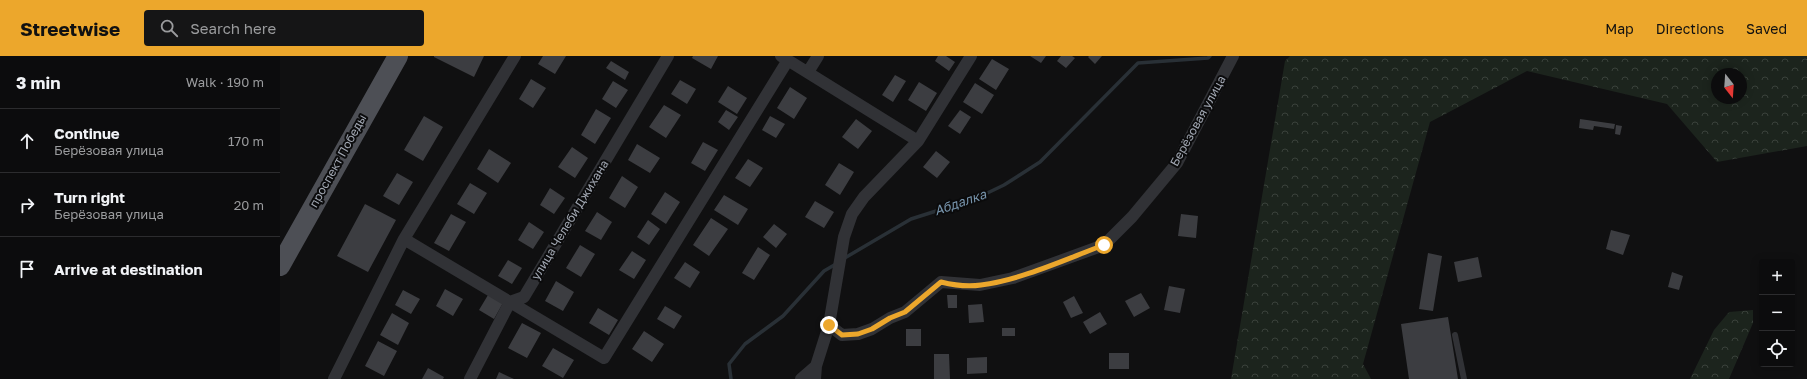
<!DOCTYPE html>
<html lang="en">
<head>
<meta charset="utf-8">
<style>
	:root { --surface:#0c0c0d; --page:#151516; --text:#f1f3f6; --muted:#9a9b9d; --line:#2c2c2e; --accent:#eca72c }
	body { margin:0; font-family:"Golos Text",sans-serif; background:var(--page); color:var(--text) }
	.controls { position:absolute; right:12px; bottom:12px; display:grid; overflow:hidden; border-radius:4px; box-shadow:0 2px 10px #0003 }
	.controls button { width:36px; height:36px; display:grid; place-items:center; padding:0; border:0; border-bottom:1px solid var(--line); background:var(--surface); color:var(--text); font:20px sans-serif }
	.compass { position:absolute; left:1431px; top:12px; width:36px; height:36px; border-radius:50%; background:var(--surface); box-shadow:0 2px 10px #0003; rotate:163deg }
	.stop { position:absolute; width:12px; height:12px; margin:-9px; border:3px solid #eca72c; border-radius:50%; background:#fff }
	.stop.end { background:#eca72c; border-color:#fff; box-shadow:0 1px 4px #0008 }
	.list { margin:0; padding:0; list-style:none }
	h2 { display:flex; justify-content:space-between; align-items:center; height:52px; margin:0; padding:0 16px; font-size:17px }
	h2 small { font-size:13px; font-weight:400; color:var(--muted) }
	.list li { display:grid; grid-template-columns:26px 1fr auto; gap:12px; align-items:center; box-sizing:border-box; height:64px; padding:0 16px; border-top:1px solid var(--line) }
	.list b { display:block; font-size:15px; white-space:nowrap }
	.list p { margin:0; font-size:13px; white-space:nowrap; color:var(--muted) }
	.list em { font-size:13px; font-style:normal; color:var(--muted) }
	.icon { flex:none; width:22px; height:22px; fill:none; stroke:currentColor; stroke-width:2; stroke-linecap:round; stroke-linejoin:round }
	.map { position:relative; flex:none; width:1527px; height:323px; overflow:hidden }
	header { display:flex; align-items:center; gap:24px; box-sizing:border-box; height:56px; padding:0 20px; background:var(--accent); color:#111 }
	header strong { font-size:19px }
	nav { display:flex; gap:22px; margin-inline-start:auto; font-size:14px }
	.search { width:280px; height:36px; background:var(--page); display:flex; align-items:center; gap:10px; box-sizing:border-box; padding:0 14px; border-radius:4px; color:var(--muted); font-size:15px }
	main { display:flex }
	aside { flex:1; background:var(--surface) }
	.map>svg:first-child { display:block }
	.forest { fill:url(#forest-crowns); fill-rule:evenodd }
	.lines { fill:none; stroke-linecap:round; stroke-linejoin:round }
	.stream { stroke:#293036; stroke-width:3.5 }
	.building { fill:#3c3d41 }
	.service { stroke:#313236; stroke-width:6 }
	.minor { stroke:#313236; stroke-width:12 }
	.primary { stroke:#4d4f55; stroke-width:20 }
	.route { stroke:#eca72c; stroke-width:5 }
	.labels { text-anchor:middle; stroke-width:4; stroke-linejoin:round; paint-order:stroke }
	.street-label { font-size:12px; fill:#a1a7b2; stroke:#0b0b0c }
	.water-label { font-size:13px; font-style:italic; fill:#7895ad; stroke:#0b0b0c }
</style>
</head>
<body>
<header>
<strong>Streetwise</strong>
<div class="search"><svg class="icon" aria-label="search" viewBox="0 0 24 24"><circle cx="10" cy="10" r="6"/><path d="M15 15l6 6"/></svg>Search here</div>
<nav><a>Map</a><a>Directions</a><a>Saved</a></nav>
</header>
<main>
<aside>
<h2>3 min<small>Walk · 190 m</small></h2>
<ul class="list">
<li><svg class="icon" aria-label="ahead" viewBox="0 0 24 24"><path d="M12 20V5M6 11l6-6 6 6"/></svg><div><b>Continue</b><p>Берёзовая улица</p></div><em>170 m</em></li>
<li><svg class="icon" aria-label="right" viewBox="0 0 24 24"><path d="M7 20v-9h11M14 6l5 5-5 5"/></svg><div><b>Turn right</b><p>Берёзовая улица</p></div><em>20 m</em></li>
<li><svg class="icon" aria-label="arrive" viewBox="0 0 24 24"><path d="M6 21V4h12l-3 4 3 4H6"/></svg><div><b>Arrive at destination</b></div></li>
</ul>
</aside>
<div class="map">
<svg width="1527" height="323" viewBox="0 0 1527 323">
	<defs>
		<pattern id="forest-crowns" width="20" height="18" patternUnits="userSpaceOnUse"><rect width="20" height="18" fill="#1c241d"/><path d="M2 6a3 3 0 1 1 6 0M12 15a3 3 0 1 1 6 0" fill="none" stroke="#3a413b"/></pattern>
	</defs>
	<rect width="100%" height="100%" fill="#101011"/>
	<path class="forest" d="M1010 0H1527V90L1437 106 1387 48 1247 15 1150 66 1083 308 1091 323H951L1005 5ZM1437 18H1461V42H1437Z
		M1473 254V267L1449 323H1410L1434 274 1449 256Z"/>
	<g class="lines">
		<path class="stream" d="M563 203 631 163 697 142 724 129 760 106 858 7 928 2 930 0
			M451 323 449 308 465 288 503 260 544 215 556 208"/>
	</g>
	<path class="building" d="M154 0H204L194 21 154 1Z
		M263 0H286L275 18 258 8Z
		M413 0H438L431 13 412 2Z
		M658 0H666L675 6 669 15 655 5Z
		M750 0H766L761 7Z
		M781 0H792L795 2 786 12 777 5Z
		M809 0H822L815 8 808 1Z
		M712 3 729 13 716 34 699 23Z
		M331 5 349 16 345 24 326 12Z
		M615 19 626 25 613 46 602 39Z
		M251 23 266 32 253 52 239 43Z
		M400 24 416 33 407 48 391 38Z
		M333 25 348 34 336 52 322 43Z
		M639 26 657 37 646 55 628 44Z
		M695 27 714 39 702 58 683 46Z
		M448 30 467 42 457 58 438 46Z
		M510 31 527 42 514 63 497 52Z
		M384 49 401 59 386 82 369 71Z
		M316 53 331 62 315 88 301 79Z
		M446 54 458 61 449 74 438 66Z
		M680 54 691 61 680 78 668 70Z
		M144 60 163 71 143 105 124 94Z
		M490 60 505 68 496 82 482 74Z
		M576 63 592 75 578 93 562 81Z
		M1300 63 1335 68 1334 73 1314 70 1313 74 1299 72Z
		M1336 69 1342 70 1340 79 1335 78Z
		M423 86 438 94 425 115 411 107Z
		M357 88 380 102 370 117 348 104Z
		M292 91 308 102 295 122 278 111Z
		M209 93 231 107 218 127 197 113Z
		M656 95 670 106 657 122 643 111Z
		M468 103 483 112 470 131 455 122Z
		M559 107 574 116 560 139 545 129Z
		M117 117 133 126 119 149 103 140Z
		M342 120 358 131 345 152 329 142Z
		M190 127 207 137 194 158 177 148Z
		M270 132 285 142 274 158 260 149Z
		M385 136 400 146 386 168 371 158Z
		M444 139 468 153 458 169 434 154Z
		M535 145 554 156 544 172 525 161Z
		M85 148 116 164 88 216 57 200Z
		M317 156 332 166 321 184 305 175Z
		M171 158 186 166 169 195 154 187Z
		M901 158 918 160 916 182 898 180Z
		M431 162 448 173 429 200 413 189Z
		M368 164 380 173 369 189 357 181Z
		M249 166 264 176 253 193 238 184Z
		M494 168 507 178 496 192 483 181Z
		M1331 174 1350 179 1343 199 1326 193Z
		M300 189 315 198 301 221 286 212Z
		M478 191 490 199 474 224 462 217Z
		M352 195 366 204 354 223 339 214Z
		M1148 197 1162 200 1153 255 1139 253Z
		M1198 201 1202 221 1178 226 1174 206Z
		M228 204 242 212 232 228 218 220Z
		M405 206 420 216 410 232 394 222Z
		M1392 216 1403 220 1399 234 1388 231Z
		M276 225 294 236 283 255 265 245Z
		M889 230 905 233 900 257 884 254Z
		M165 233 183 243 173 260 156 250Z
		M123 234 140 243 131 258 115 249Z
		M861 237 870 252 854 261 845 245Z
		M208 239 223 247 214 263 199 254Z
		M667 239H677V252H668Z
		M794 240 803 257 791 262 783 246Z
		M702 248 704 266 689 267 688 249Z
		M385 250 402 260 394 273 377 263Z
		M318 252 338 264 329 279 309 267Z
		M820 256 827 268 810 278 803 266Z
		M112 257 129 267 118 289 100 279Z
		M1168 261 1178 323H1129L1121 268Z
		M242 267 261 277 247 302 228 292Z
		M722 272H735V280H722Z
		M626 273H641V290H626Z
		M364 275 384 288 372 306 352 293Z
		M98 285 117 295 104 320 85 310Z
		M273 292 294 304 283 322 262 310Z
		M829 297H849V313H829Z
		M654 298H669L670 323H654Z
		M707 301V317L687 318V302Z
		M148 312 164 321 163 323H142Z
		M219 316 234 323H216Z"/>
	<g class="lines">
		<path class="service" d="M1175 279 1184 323"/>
		<path class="minor" d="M501 0 638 85
			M528 16 538 0
			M124 183 324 302 508 4
			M549 269 562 279 578 278 592 273 610 262 625 256 661 226 700 229 733 222 824 189 852 161 897 107 953 0
			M54 323 124 183 235 0
			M190 323 230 246 244 241 388 0
			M521 323 536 310
			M535 323 536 310 549 269 564 181 572 158 584 141 638 85 691 0"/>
		<path class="primary" d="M0 210 118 0"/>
	</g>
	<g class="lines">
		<path class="route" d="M549 269 562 279 578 278 592 273 610 262 625 256 661 226C673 229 688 231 701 229 741 224 786 203 824 189"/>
	</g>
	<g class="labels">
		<g class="street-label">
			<text transform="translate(918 65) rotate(-61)" y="4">Берёзовая улица</text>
			<text transform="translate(58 105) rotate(-61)" y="4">проспект Победы</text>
			<text transform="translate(290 164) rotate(-59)" y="4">улица Челеби Джихана</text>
		</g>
		<g class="water-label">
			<text transform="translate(680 146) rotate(-19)" y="5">Абдалка</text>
		</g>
	</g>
</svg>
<div class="controls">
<button>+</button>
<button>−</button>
<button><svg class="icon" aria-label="locate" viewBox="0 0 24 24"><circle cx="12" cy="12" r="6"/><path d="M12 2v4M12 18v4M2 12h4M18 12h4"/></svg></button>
</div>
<svg class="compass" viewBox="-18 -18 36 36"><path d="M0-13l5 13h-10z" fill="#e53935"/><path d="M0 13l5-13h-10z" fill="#9a9b9d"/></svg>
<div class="stop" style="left:824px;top:189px"></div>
<div class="stop end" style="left:549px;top:269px"></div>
</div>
</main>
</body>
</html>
